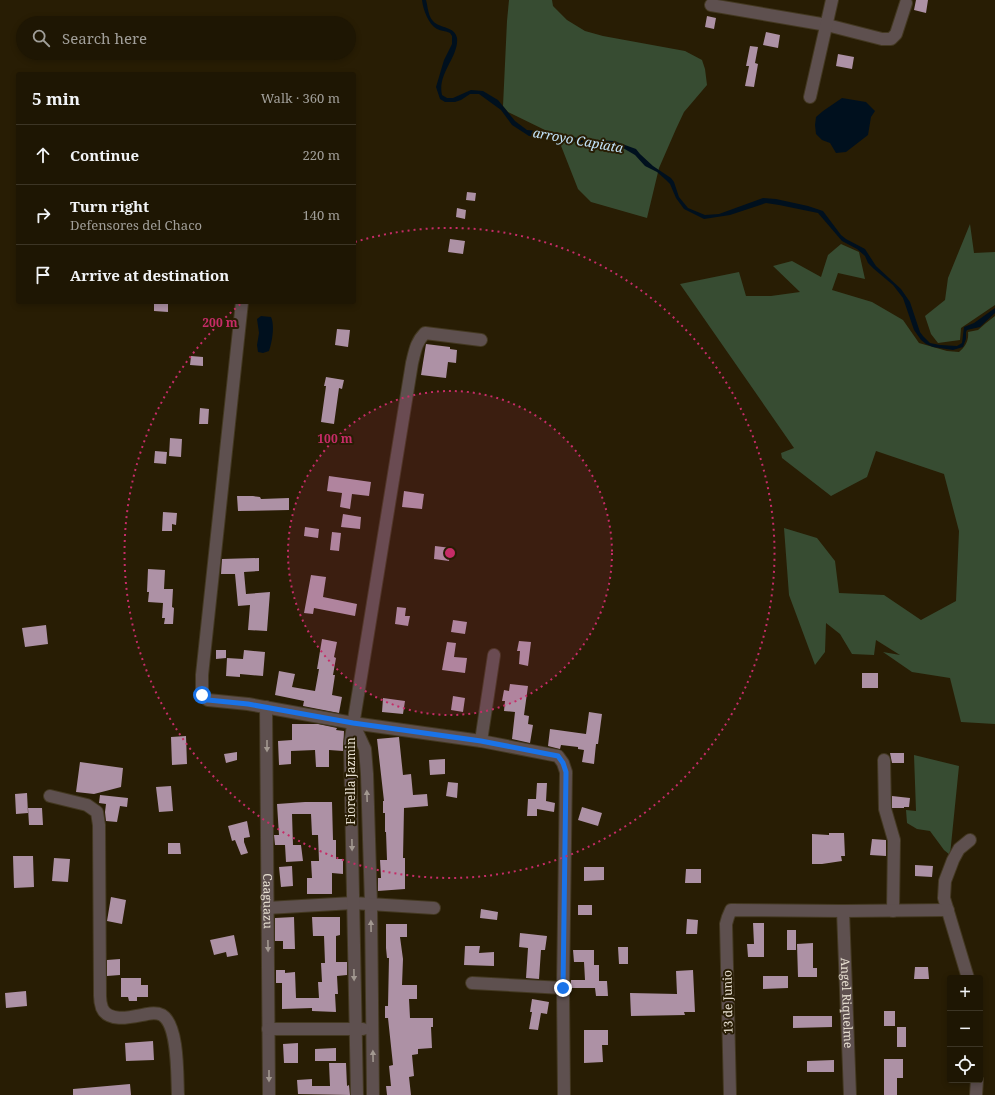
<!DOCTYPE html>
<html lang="en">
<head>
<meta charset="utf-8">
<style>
	:root { --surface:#1e1603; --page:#261f0d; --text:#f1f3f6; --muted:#a19f9a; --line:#3c3525 }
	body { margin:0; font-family:"Noto Serif",serif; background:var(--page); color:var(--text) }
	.controls { position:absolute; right:12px; bottom:12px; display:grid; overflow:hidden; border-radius:4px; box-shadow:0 2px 6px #0003 }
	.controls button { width:36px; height:36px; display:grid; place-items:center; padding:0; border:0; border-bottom:1px solid var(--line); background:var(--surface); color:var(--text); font:20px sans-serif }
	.stop { position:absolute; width:12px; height:12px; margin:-9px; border:3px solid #1a73e8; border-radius:50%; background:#fff }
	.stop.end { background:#1a73e8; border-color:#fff; box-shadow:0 1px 4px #0008 }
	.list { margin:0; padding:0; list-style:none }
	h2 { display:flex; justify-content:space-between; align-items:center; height:52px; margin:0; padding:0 16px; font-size:17px }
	h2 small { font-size:13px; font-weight:400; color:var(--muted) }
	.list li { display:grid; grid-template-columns:26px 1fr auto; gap:12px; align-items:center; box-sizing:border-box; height:60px; padding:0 16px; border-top:1px solid var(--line) }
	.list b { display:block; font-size:15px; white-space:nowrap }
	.list p { margin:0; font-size:13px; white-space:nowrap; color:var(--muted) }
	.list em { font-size:13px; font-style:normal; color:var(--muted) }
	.icon { flex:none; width:22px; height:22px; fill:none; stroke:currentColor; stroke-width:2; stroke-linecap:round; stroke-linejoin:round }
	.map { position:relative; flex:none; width:995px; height:1095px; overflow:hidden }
	.search { position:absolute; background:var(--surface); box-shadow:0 2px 6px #0003; left:16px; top:16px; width:340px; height:44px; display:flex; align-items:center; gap:10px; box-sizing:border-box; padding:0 14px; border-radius:22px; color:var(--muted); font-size:15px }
	.panel { position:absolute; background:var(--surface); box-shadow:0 2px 6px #0003; left:16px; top:72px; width:340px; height:232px; border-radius:4px }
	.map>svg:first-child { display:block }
	.green { fill:#374c32 }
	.water { fill:#00101e }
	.building { fill:#ad91a5 }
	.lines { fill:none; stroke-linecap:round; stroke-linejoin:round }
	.minor-casing { stroke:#433821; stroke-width:14 }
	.minor { stroke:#5e504f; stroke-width:12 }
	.oneway { fill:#a29890 }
	.route { stroke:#1a73e8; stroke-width:5 }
	.ring { fill:none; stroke:#c62c67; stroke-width:2; stroke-dasharray:2 4 }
	.labels { text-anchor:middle; stroke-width:4; stroke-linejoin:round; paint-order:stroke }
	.street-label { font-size:12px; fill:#e7dfd1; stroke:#281d04 }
	.water-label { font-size:13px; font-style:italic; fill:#c3e4fc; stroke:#281d04 }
	.centre { fill:#c62c67; stroke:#281d04; stroke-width:2 }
	.ring-label { font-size:12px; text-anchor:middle; font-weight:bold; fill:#c62c67; stroke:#281d04; stroke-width:4; stroke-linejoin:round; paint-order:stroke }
</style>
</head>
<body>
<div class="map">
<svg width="995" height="1095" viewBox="0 0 995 1095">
	<rect width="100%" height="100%" fill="#281d04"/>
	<path class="green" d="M509 0H552L553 6 567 20 585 31 603 36 685 51 702 60 705 69 707 85 684 112 676 129 659 168 647 218 591 202 578 189 556 133 550 134 549 132 508 112 503 106 507 21Z
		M970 224 974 253 995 252V305L961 328 960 340 938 343 931 334 925 316 945 300 948 278Z
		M841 244 859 252 865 279 838 273 832 290 872 302 903 320 919 343 947 351 959 352C965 347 969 341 968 332L978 330 986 323 995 316V724L961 722 950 678 912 672 883 652 900 655 876 640 874 655 852 654 840 634 826 623 825 652 815 665 789 595 784 528 817 538 835 561 839 593 884 595 921 620 956 601 959 531 944 474 876 451 867 477 831 496 782 458 781 453 794 448 680 284 739 272 746 296H771L800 292 773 266 792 261 821 277 828 255Z
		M914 755 959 766 950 855 944 850 930 831 917 829 907 823 906 810 916 811Z"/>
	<path class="water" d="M422 0H426C428 7 428 16 433 21 440 29 455 26 457 38 459 57 437 73 442 95L447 98H453L471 90 483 91 498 100 515 121 527 130 556 133 582 139 614 141 636 149 640 154 653 166 671 178 674 182 679 197 688 208 705 215 719 214 763 198 776 199 808 206 823 211 841 235 846 239 865 249 876 266 901 289 910 302 920 332 923 336 930 343 940 345 957 346 962 343 964 327 974 323 995 308V313L980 327 967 330 966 332V339L963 347 953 350 933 347 926 344 921 340 914 330 903 298 893 285 874 269 868 263 865 256 857 249 842 241 818 213 779 205 766 203 730 215 704 219 684 209 676 198 670 184 666 180 657 172 645 166 635 155 623 148 616 146 588 145 559 138 529 136 512 125 501 110 479 94H470L461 100 455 102H445L440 99 436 87 444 60 452 44V36L450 33C446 31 441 31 437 29 428 24 423 9 422 0Z
		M842 98 866 102 875 111 871 117 868 135 846 152 836 153 830 143 822 140 816 134 815 125 816 117 823 111Z
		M261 316 271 317C275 325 272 343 269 351L263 353 258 352 257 345 259 333 257 319Z"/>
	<path class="building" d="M916 0H928L926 13 914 10Z
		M707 16 716 18 714 29 705 27Z
		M766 32 780 35 778 48 763 45Z
		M750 46 758 47 755 63 758 64 754 87 745 86 749 66H746Z
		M838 54 854 57 852 69 836 66Z
		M467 192 476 193 475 201 466 200Z
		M457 208 466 210 465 219 456 217Z
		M450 239 465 241 463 254 448 252Z
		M154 302H168V312L154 311Z
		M337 329 350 330 348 347 335 345Z
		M426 344 450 347V349L457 350 456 363 448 362 446 378 421 375Z
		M191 356 203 357V366L190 365Z
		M326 377 344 380 342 389 339 388 334 424 321 422 326 386H324Z
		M200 408 209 409 208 424H199Z
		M170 438 182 439 181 457 169 456Z
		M155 451 167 452 166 464 154 463Z
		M329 476 371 482 369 496 352 494 350 509 340 507 342 493 327 491Z
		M404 491 424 494 422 509 402 507Z
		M237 496H253L260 497 261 499 289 498V510L238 511Z
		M163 512 177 513 176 525 172 524V531H162Z
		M343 514 361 517 360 529 341 527Z
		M305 527 319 529 318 538 304 536Z
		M332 532 341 533 339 551 330 550Z
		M435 546 451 548 449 561 434 559Z
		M259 558V571L244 572 246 594 270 592 267 631 248 630 250 605 238 606 235 574H221L222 559Z
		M148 569 165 570 164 589H173L172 607 174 608 173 624H164L165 618H162L163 603 148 602 149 592H147Z
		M311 575 326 577 323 597 357 604 355 616 314 608 313 614 304 613Z
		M397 607 406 608 405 616H410L408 626 395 624Z
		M453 620 467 622 465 634 451 632Z
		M46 625 48 644 25 647 22 628Z
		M322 639 337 642 334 657 336 658 333 675H335L332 695 342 697 339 713 303 706 304 701 275 695 279 671 295 674 292 687 315 691 319 669H317Z
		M519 641 531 642 528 666 519 664 520 651H517Z
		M447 642 456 643 454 657 467 658 465 673 442 670Z
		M216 650H226V658L216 659Z
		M244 650 265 652 263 676 240 674V677L226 676 227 658 243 659Z
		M862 673H878V688H862Z
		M510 684 528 686 524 715 529 716 528 724 533 725 530 743 512 739 515 712 504 711 505 701H502L504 690 509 691Z
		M453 696 465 698 463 712 451 710Z
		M383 698 405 701 403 714 382 712Z
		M589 712 602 714 598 744H596L594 764 582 762 584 750 578 749V747L561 745 560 749 548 746 550 729 586 734Z
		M292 724H318L337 728 336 730 344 731 343 751 329 750V767H316L315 750 291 751V764L279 765 278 741 292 740Z
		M186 736 187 764 172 765 171 737Z
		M399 737 403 775 411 774 413 795 427 794 428 806 404 808 403 858H405V889L378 891V878H381L380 860H387L386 832H385V813H383V801H384L377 739Z
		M237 752V760L226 763 224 754Z
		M890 753H904V763H892Z
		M445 759V774L430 775 429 760Z
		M80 762 123 768 121 787 94 794 76 792Z
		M448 782 458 783 457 798 446 796Z
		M537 783H547L546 801 555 803 554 812 537 809V816H527L528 799H536Z
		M171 786 173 811 159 812 156 787Z
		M27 793 28 813 16 814 15 794Z
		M100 795 128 798 127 807 120 806 117 822 106 821 105 812 106 804 99 803Z
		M892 796 910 798 909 807H904V808H892Z
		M305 802H332L333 840H336V859H343V874L332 873V894H307V878H312L311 861H319L318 835H312L311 814H292L293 845H301L303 861 286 862 285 845H275L274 835H279L277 804Z
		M582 807 602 813 598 826 578 820Z
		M28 808H42L43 825H29Z
		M247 821 250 837 244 838V842L248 853 241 855 235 840 232 841 228 826Z
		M829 833H844L845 856H841L842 861 822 864H812V834L829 835Z
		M872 839 886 840V856L870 855Z
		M168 843H180L181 854H168Z
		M13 856H33L34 887 14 888Z
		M54 858 70 859 68 882 52 881Z
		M915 865 933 866 932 877 915 876Z
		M292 866 293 886 281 887 279 867Z
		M584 867H604V880L584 881Z
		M686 869H701V883H685Z
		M111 897 126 900 122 924 107 921Z
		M578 905H592V915H578Z
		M481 909 498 912 497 920 480 918Z
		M294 917 295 949H283V941H275V918Z
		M312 917H340V935L336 936V962H347V975L337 976 338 994H335L336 1012 312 1011V1008L282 1009V983H276V970H285V973L295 972 296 998H319L318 982H322L321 963H325L324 936H313Z
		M687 919 698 920 697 934H686Z
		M753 923H764V957H748L747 944H754Z
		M386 924H407V937H400L403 959 402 985H417V999H409L410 1018H433V1027H431L432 1048 418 1049V1054L412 1055 414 1076 409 1077 411 1095H387L386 1086H391L389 1066 393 1065 388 1018H385V1006H388L389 958H387L386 948Z
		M787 930H796V950H787Z
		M520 933 547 936 545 950H541L539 979 526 978 528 948 519 947Z
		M234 935 238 955 227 957 226 952 214 955 210 940Z
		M813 943V968H817V977H798L797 944Z
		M465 946H480L479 953 494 952V966L464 965Z
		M618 947H628V964H619Z
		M573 950H594V965H599V981H607L608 996H596L595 988H570L571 980H585L584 962H574Z
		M120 959V975L107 976V960Z
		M915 967H928L929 979H914Z
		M693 970 695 1012H684L685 1015 631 1016 630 993 677 994 676 971Z
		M763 976H788V988L763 989Z
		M121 978H141V985H148V997H137V1001H129L128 997H121Z
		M26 991 27 1006 6 1008 5 993Z
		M532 999 549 1002 547 1014 541 1013 538 1030 529 1029 532 1012H530Z
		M884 1011H895V1026H884Z
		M793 1016H832V1027L793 1028Z
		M897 1027H906V1047H897Z
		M584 1030H608V1045H602L603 1062 584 1063Z
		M153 1041 154 1060 126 1061 125 1043Z
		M298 1043V1063H284L283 1044Z
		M336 1048V1061H315V1049Z
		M884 1059H903V1078H897V1095H884Z
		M834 1060V1072H807V1061Z
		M329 1063H346L347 1086 349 1085 350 1095 298 1094 297 1080 312 1079V1086H330Z
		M130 1084 131 1095H73V1089Z"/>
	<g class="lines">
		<defs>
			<g id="minor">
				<path d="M711 5 827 25 882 39H891L896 34 906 3"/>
				<path d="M810 97 832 0"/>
				<path d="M242 302 202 675V695L208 700 248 704 353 723 481 741 558 756 563 763 566 772 563 988 564 1095"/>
				<path id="s1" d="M266 707 269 1095"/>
				<path d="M353 723 365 749 367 774 371 904 373 1095"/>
				<path d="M481 741 494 655"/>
				<path d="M884 760 885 809 894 840 893 911"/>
				<path d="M50 796 87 805 97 812 99 825 100 996C100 1000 101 1005 102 1008 109 1024 135 1016 147 1014 152 1013 158 1013 162 1015 179 1025 177 1078 178 1095"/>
				<path d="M267 908 353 903 434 908"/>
				<path id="s2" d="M843 911 850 1095"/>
				<path d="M968 978 944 898 945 881 953 860 959 849 970 840"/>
				<path d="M472 983 563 988"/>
				<path d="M268 1029H363"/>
				<path d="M357 1095 350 744 412 363C415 351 416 342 425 333L481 340"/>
				<path d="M730 1095 726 924 728 917 731 910 843 911 948 910"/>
				<path d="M976 1095 977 1080"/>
			</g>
		</defs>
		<use href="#minor" class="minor-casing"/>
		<use href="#minor" class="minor"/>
	</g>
	<defs><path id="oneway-solid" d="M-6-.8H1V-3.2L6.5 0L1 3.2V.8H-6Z"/></defs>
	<g class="oneway">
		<use href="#oneway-solid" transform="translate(267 746) rotate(90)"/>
		<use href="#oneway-solid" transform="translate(367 796) rotate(-92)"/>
		<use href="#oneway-solid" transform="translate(352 845) rotate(89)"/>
		<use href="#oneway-solid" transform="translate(371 926) rotate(-91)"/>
		<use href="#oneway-solid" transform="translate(268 946) rotate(89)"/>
		<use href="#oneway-solid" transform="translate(354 975) rotate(89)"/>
		<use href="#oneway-solid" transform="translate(373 1056) rotate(-91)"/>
		<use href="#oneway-solid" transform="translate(269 1076) rotate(90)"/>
	</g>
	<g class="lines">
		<path class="route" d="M202 695 208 700 248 704 353 723 481 741 558 756 563 763 566 772 563 988"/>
	</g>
	<circle cx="450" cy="553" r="162" fill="#c62c67" fill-opacity=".12"/>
	<g class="ring">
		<circle cx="450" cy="553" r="162"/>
		<path d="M355 242A325 325 0 1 1 243 302"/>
	</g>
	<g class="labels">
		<g class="street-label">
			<text transform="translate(351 781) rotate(-90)" y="4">Fiorella Jazmin</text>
			<text dy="4" stroke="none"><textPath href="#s1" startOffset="194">Caaguazu</textPath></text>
			<text transform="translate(728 1002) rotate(-91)" y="4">13 de Junio</text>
			<text dy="4" stroke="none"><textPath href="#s2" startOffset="92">Angel Riquelme</textPath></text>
		</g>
		<g class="water-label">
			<text transform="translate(578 140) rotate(10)" y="5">arroyo Capiata</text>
		</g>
	</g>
	<circle cx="450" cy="553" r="6" class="centre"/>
	<g class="ring-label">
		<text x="220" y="327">200 m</text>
		<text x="335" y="443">100 m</text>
	</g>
</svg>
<div class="controls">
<button>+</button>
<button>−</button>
<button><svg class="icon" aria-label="locate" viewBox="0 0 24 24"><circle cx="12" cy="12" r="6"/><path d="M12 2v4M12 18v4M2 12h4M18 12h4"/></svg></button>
</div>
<div class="stop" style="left:202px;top:695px"></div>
<div class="stop end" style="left:563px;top:988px"></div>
<div class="search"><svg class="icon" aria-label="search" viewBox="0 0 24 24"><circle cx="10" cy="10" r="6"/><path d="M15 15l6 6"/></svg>Search here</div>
<section class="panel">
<h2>5 min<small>Walk · 360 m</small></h2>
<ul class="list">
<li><svg class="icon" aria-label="ahead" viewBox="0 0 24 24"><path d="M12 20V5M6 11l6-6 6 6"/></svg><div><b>Continue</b></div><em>220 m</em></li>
<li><svg class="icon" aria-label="right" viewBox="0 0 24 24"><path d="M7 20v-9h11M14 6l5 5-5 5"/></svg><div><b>Turn right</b><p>Defensores del Chaco</p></div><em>140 m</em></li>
<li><svg class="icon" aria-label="arrive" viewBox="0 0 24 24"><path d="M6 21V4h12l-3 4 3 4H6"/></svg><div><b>Arrive at destination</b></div></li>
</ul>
</section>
</div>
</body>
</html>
